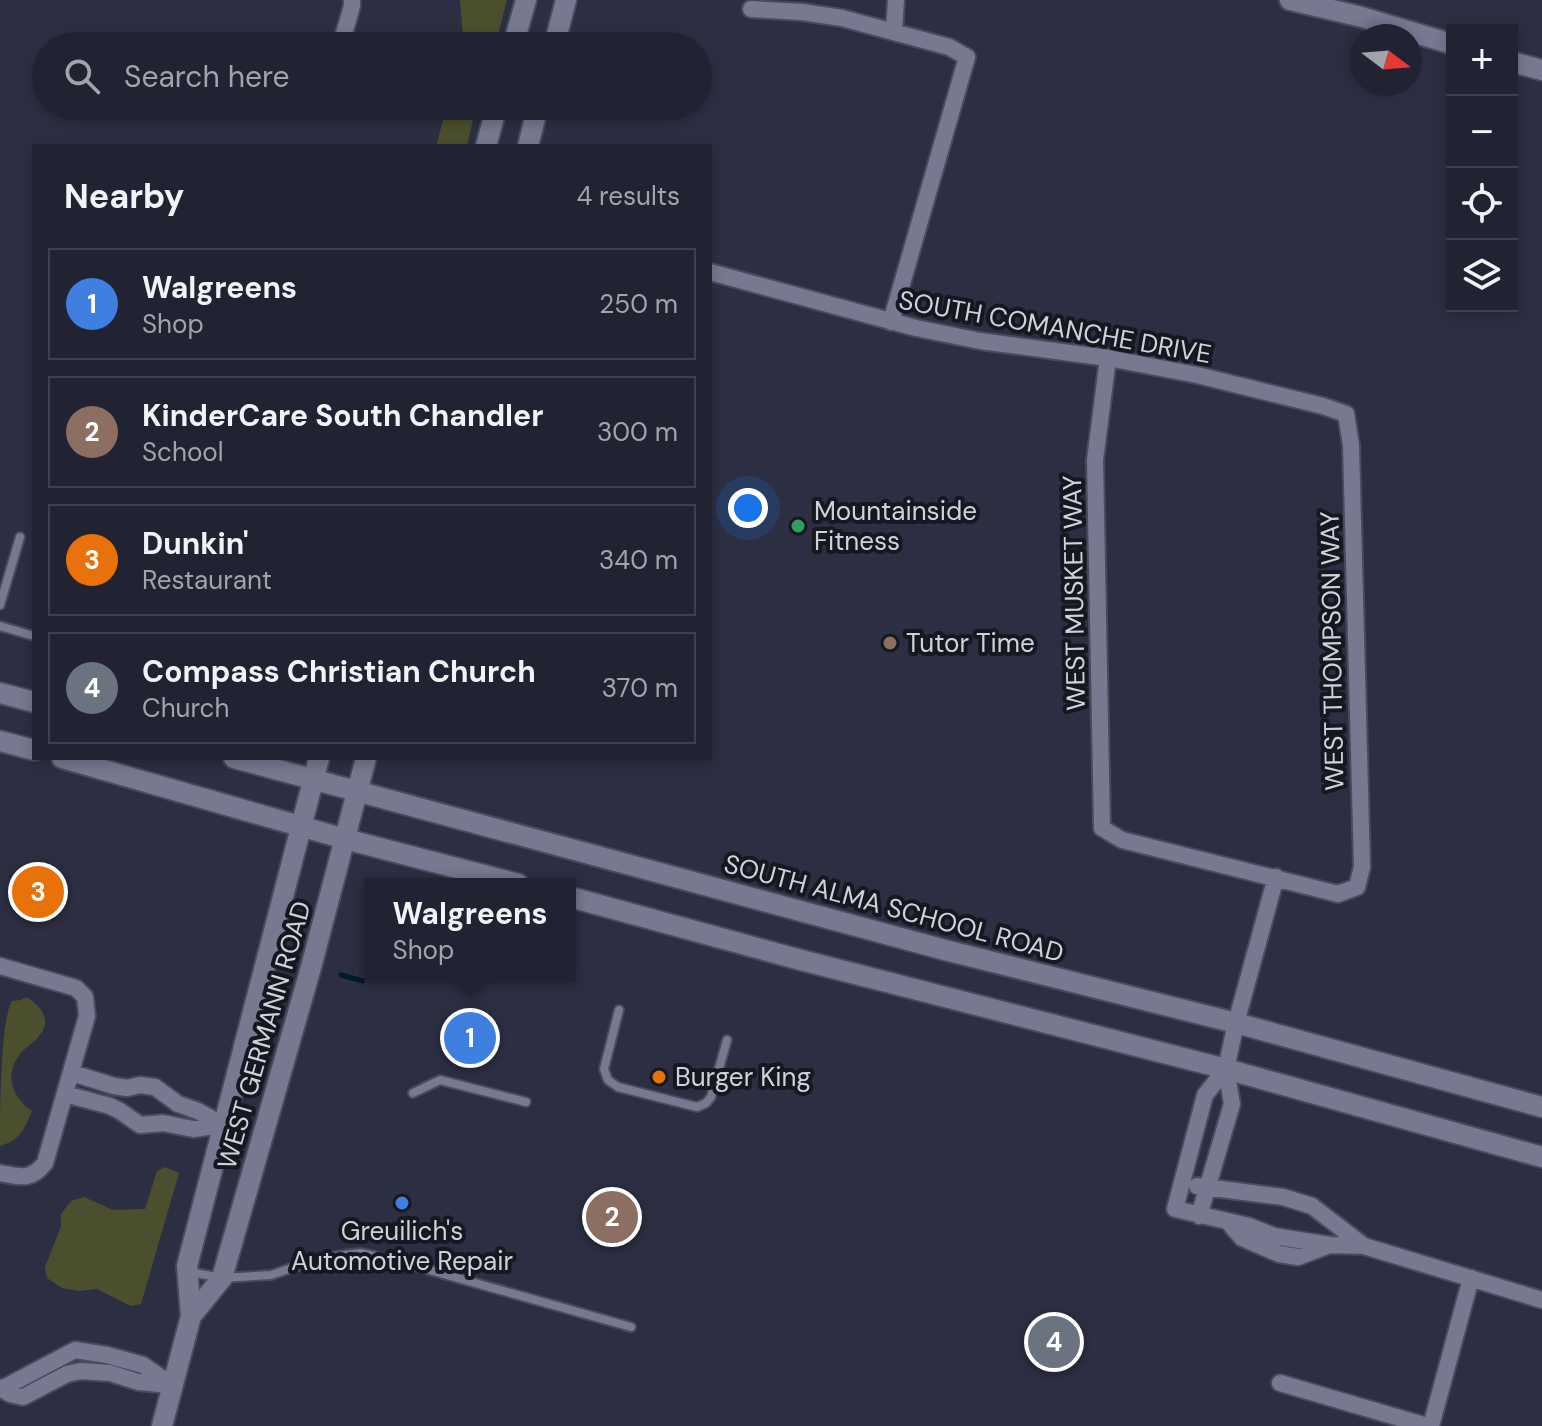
<!DOCTYPE html>
<html lang="en">
<head>
<meta charset="utf-8">
<style>
	:root { --surface:#212332; --page:#2d2f3e; --text:#f1f3f6; --muted:#a2a4ac; --line:#3e404d; --accent:#b45309 }
	body { margin:0; font-family:"DM Sans",sans-serif; background:var(--page); color:var(--text) }
	.controls { position:absolute; right:24px; top:24px; display:grid; overflow:hidden; border-radius:0px; box-shadow:0 4px 12px #0003 }
	.controls button { width:72px; height:72px; display:grid; place-items:center; padding:0; border:0; border-bottom:2px solid var(--line); background:var(--surface); color:var(--text); font:40px sans-serif }
	.compass { position:absolute; left:1350px; top:24px; width:72px; height:72px; border-radius:50%; background:var(--surface); box-shadow:0 4px 12px #0003; rotate:106deg }
	.you { position:absolute; left:748px; top:508px; width:28px; height:28px; margin:-20px; border:6px solid #fff; border-radius:50%; background:#1a73e8; box-shadow:0 0 0 12px #1a73e833 }
	.badge { display:grid; place-items:center; width:52px; height:52px; border-radius:50%; background:var(--accent); color:#fff; font-size:26px; font-weight:700 }
	.pin { position:absolute; translate:-50% -50%; border:4px solid #fff; box-shadow:0 2px 8px #0006 }
	.popup { position:absolute; left:364px; top:878px; width:212px; height:104px; box-sizing:border-box; display:grid; place-content:center; border-radius:0px; background:var(--surface); filter:drop-shadow(0 2px 6px #0005); font-size:26px; white-space:nowrap; color:var(--muted) }
	.popup b { font-size:30px; color:var(--text) }
	.popup::after { content:''; position:absolute; left:50%; top:100%; margin-left:-16px; border:16px solid transparent; border-top-color:var(--surface) }
	.list { margin:0; padding:0; list-style:none }
	h2 { display:flex; justify-content:space-between; align-items:center; height:104px; margin:0; padding:0 32px; font-size:34px }
	h2 small { font-size:26px; font-weight:400; color:var(--muted) }
	.list li { display:grid; grid-template-columns:52px 1fr auto; gap:24px; align-items:center; box-sizing:border-box; height:112px; margin:0 16px 16px; padding:0 16px; border:2px solid var(--line); border-radius:0px }
	.list b { display:block; font-size:30px; white-space:nowrap }
	.list p { margin:0; font-size:26px; white-space:nowrap; color:var(--muted) }
	.list em { font-size:26px; font-style:normal; color:var(--muted) }
	.icon { flex:none; width:44px; height:44px; fill:none; stroke:currentColor; stroke-width:2; stroke-linecap:round; stroke-linejoin:round }
	.map { position:relative; flex:none; width:1542px; height:1426px; overflow:hidden }
	.search { position:absolute; background:var(--surface); box-shadow:0 4px 12px #0003; left:32px; top:32px; width:680px; height:88px; display:flex; align-items:center; gap:20px; box-sizing:border-box; padding:0 28px; border-radius:44px; color:var(--muted); font-size:30px }
	.panel { position:absolute; background:var(--surface); box-shadow:0 4px 12px #0003; left:32px; top:144px; width:680px; height:616px; border-radius:0px }
	.map>svg:first-child { display:block }
	.green { fill:#4c4f2d }
	.lines { fill:none; stroke-linecap:round; stroke-linejoin:round }
	.stream { stroke:#001b28; stroke-width:5 }
	.service-casing { stroke:#494a5b; stroke-width:12 }
	.minor-casing { stroke:#494a5b; stroke-width:20 }
	.tertiary-casing { stroke:#494a5b; stroke-width:24 }
	.secondary-casing { stroke:#494a5b; stroke-width:24 }
	.service { stroke:#76798f; stroke-width:8 }
	.minor { stroke:#76798f; stroke-width:16 }
	.tertiary { stroke:#76798f; stroke-width:20 }
	.secondary { stroke:#76798f; stroke-width:20 }
	.leisure-dot { fill:#2e9e5b; stroke:#161820; stroke-width:3 }
	.education-dot { fill:#8d6e63; stroke:#161820; stroke-width:3 }
	.food-dot { fill:#e8710a; stroke:#161820; stroke-width:3 }
	.shop-dot { fill:#3f7fe0; stroke:#161820; stroke-width:3 }
	.labels { text-anchor:middle; stroke-width:8; stroke-linejoin:round; paint-order:stroke }
	.street-label { font-size:26px; fill:#cfd1dd; stroke:#161820 }
	.poi-label { font-size:26px; fill:#cfd1dd; stroke:#161820; text-anchor:start }
</style>
</head>
<body>
<div class="map">
<svg width="1542" height="1426" viewBox="0 0 1542 1426">
	<rect width="100%" height="100%" fill="#2c2f42"/>
	<path class="green" d="M460 0H507L495 46H464Z
		M447 106H476L467 146H436Z
		M26 997C41 1006 53 1020 39 1036 34 1043 26 1047 21 1053 3 1074 12 1097 32 1111 24 1130 20 1140 0 1146 0 1116 0 1021 12 1001L21 1000Z
		M165 1167 179 1173 141 1304 131 1306 97 1289 79 1291 62 1288 47 1278 45 1267 61 1227V1214L71 1201 84 1197 113 1210 145 1209 157 1171Z"/>
	<g class="lines">
		<path class="stream" d="M341 975 363 981"/>
		<defs>
			<path id="service" d="M0 605 20 537
				M0 626 34 636
				M619 1010 604 1069 608 1080 618 1087 697 1107 706 1103 711 1097 727 1040
				M413 1093 440 1080 526 1102
				M190 1272 222 1278 271 1275 321 1258 361 1253 401 1262 631 1327"/>
			<path id="minor" d="M751 9 802 12 842 18 949 47 967 57 891 322
				M894 32 896 0
				M343 37 352 6V0
				M710 272 916 328 980 341 1108 358 1197 375 1323 406 1346 414 1351 445 1362 867 1357 887 1338 894 1122 840 1102 828 1095 460 1108 358
				M0 966 76 988 85 997 87 1016 45 1163C31 1181 20 1177 0 1173
				M1226 1069 1205 1095 1175 1209 1249 1226 1274 1236 1330 1245 1364 1246 1542 1300
				M72 1073 114 1086 127 1088 140 1085 155 1087 178 1104 198 1111 223 1125
				M65 1094 110 1106 120 1111 140 1125 163 1123 193 1129 223 1125
				M1197 1186 1283 1197 1312 1206 1364 1246
				M1199 1216 1232 1104 1226 1069 1236 1023 1276 877
				M1229 1223 1242 1238 1279 1254 1298 1257 1327 1246
				M1280 1383 1427 1426
				M0 1388 5 1387 75 1350 107 1355 143 1365 172 1385
				M0 1388 10 1394 23 1397 67 1374 81 1371 110 1373 138 1382 171 1385
				M1431 1426 1471 1278"/>
			<path id="tertiary" d="M1290 0 1358 16 1452 44
				M1512 62 1542 70"/>
			<path id="secondary" d="M513 46 526 0
				M554 46 566 0
				M486 146 497 106
				M528 146 538 106
				M0 693 34 702
				M0 741 34 750
				M62 758 345 839 518 884
				M234 758 945 950 1236 1023 1542 1107
				M570 897 797 959 1226 1069 1542 1157
				M191 1316 222 1278 310 971 366 758
				M162 1426 191 1316 187 1266 319 758"/>
		</defs>
		<use href="#service" class="service-casing"/>
		<use href="#minor" class="minor-casing"/>
		<use href="#tertiary" class="tertiary-casing"/>
		<use href="#secondary" class="secondary-casing"/>
		<use href="#service" class="service"/>
		<use href="#minor" class="minor"/>
		<use href="#tertiary" class="tertiary"/>
		<use href="#secondary" class="secondary"/>
	</g>
	<circle class="leisure-dot" cx="798" cy="526" r="8"/>
	<circle class="education-dot" cx="890" cy="643" r="8"/>
	<circle class="food-dot" cx="659" cy="1077" r="8"/>
	<circle class="shop-dot" cx="402" cy="1203" r="8"/>
	<g class="labels">
		<g class="street-label">
			<text transform="translate(1055 327) rotate(10)" y="9">SOUTH COMANCHE DRIVE</text>
			<text transform="translate(1074 593) rotate(-91)" y="9">WEST MUSKET WAY</text>
			<text transform="translate(1332 651) rotate(-91)" y="9">WEST THOMPSON WAY</text>
			<text transform="translate(894 908) rotate(15)" y="9">SOUTH ALMA SCHOOL ROAD</text>
			<text transform="translate(264 1035) rotate(-74)" y="9">WEST GERMANN ROAD</text>
		</g>
		<g class="poi-label">
			<text x="814" y="520">Mountainside<tspan x="814" dy="30">Fitness</tspan></text>
			<text x="906" y="652">Tutor Time</text>
			<text x="675" y="1086">Burger King</text>
			<text x="402" y="1240" text-anchor="middle">Greuilich's<tspan x="402" dy="30">Automotive Repair</tspan></text>
		</g>
	</g>
</svg>
<div class="controls">
<button>+</button>
<button>−</button>
<button><svg class="icon" aria-label="locate" viewBox="0 0 24 24"><circle cx="12" cy="12" r="6"/><path d="M12 2v4M12 18v4M2 12h4M18 12h4"/></svg></button>
<button><svg class="icon" aria-label="layers" viewBox="0 0 24 24"><path d="M12 4l9 5-9 5-9-5zM3 14l9 5 9-5"/></svg></button>
</div>
<svg class="compass" viewBox="-18 -18 36 36"><path d="M0-13l5 13h-10z" fill="#e53935"/><path d="M0 13l5-13h-10z" fill="#a2a4ac"/></svg>
<div class="you"></div>
<div class="pin badge" style="left:470px;top:1038px;background:#3f7fe0">1</div>
<div class="popup"><b>Walgreens</b>Shop</div>
<div class="pin badge" style="left:612px;top:1217px;background:#8d6e63">2</div>
<div class="pin badge" style="left:38px;top:892px;background:#e8710a">3</div>
<div class="pin badge" style="left:1054px;top:1342px;background:#6b7280">4</div>
<div class="search"><svg class="icon" aria-label="search" viewBox="0 0 24 24"><circle cx="10" cy="10" r="6"/><path d="M15 15l6 6"/></svg>Search here</div>
<section class="panel">
<h2>Nearby<small>4 results</small></h2>
<ul class="list">
<li><span class="badge" style="background:#3f7fe0">1</span><div><b>Walgreens</b><p>Shop</p></div><em>250 m</em></li>
<li><span class="badge" style="background:#8d6e63">2</span><div><b>KinderCare South Chandler</b><p>School</p></div><em>300 m</em></li>
<li><span class="badge" style="background:#e8710a">3</span><div><b>Dunkin'</b><p>Restaurant</p></div><em>340 m</em></li>
<li><span class="badge" style="background:#6b7280">4</span><div><b>Compass Christian Church</b><p>Church</p></div><em>370 m</em></li>
</ul>
</section>
</div>
</body>
</html>
